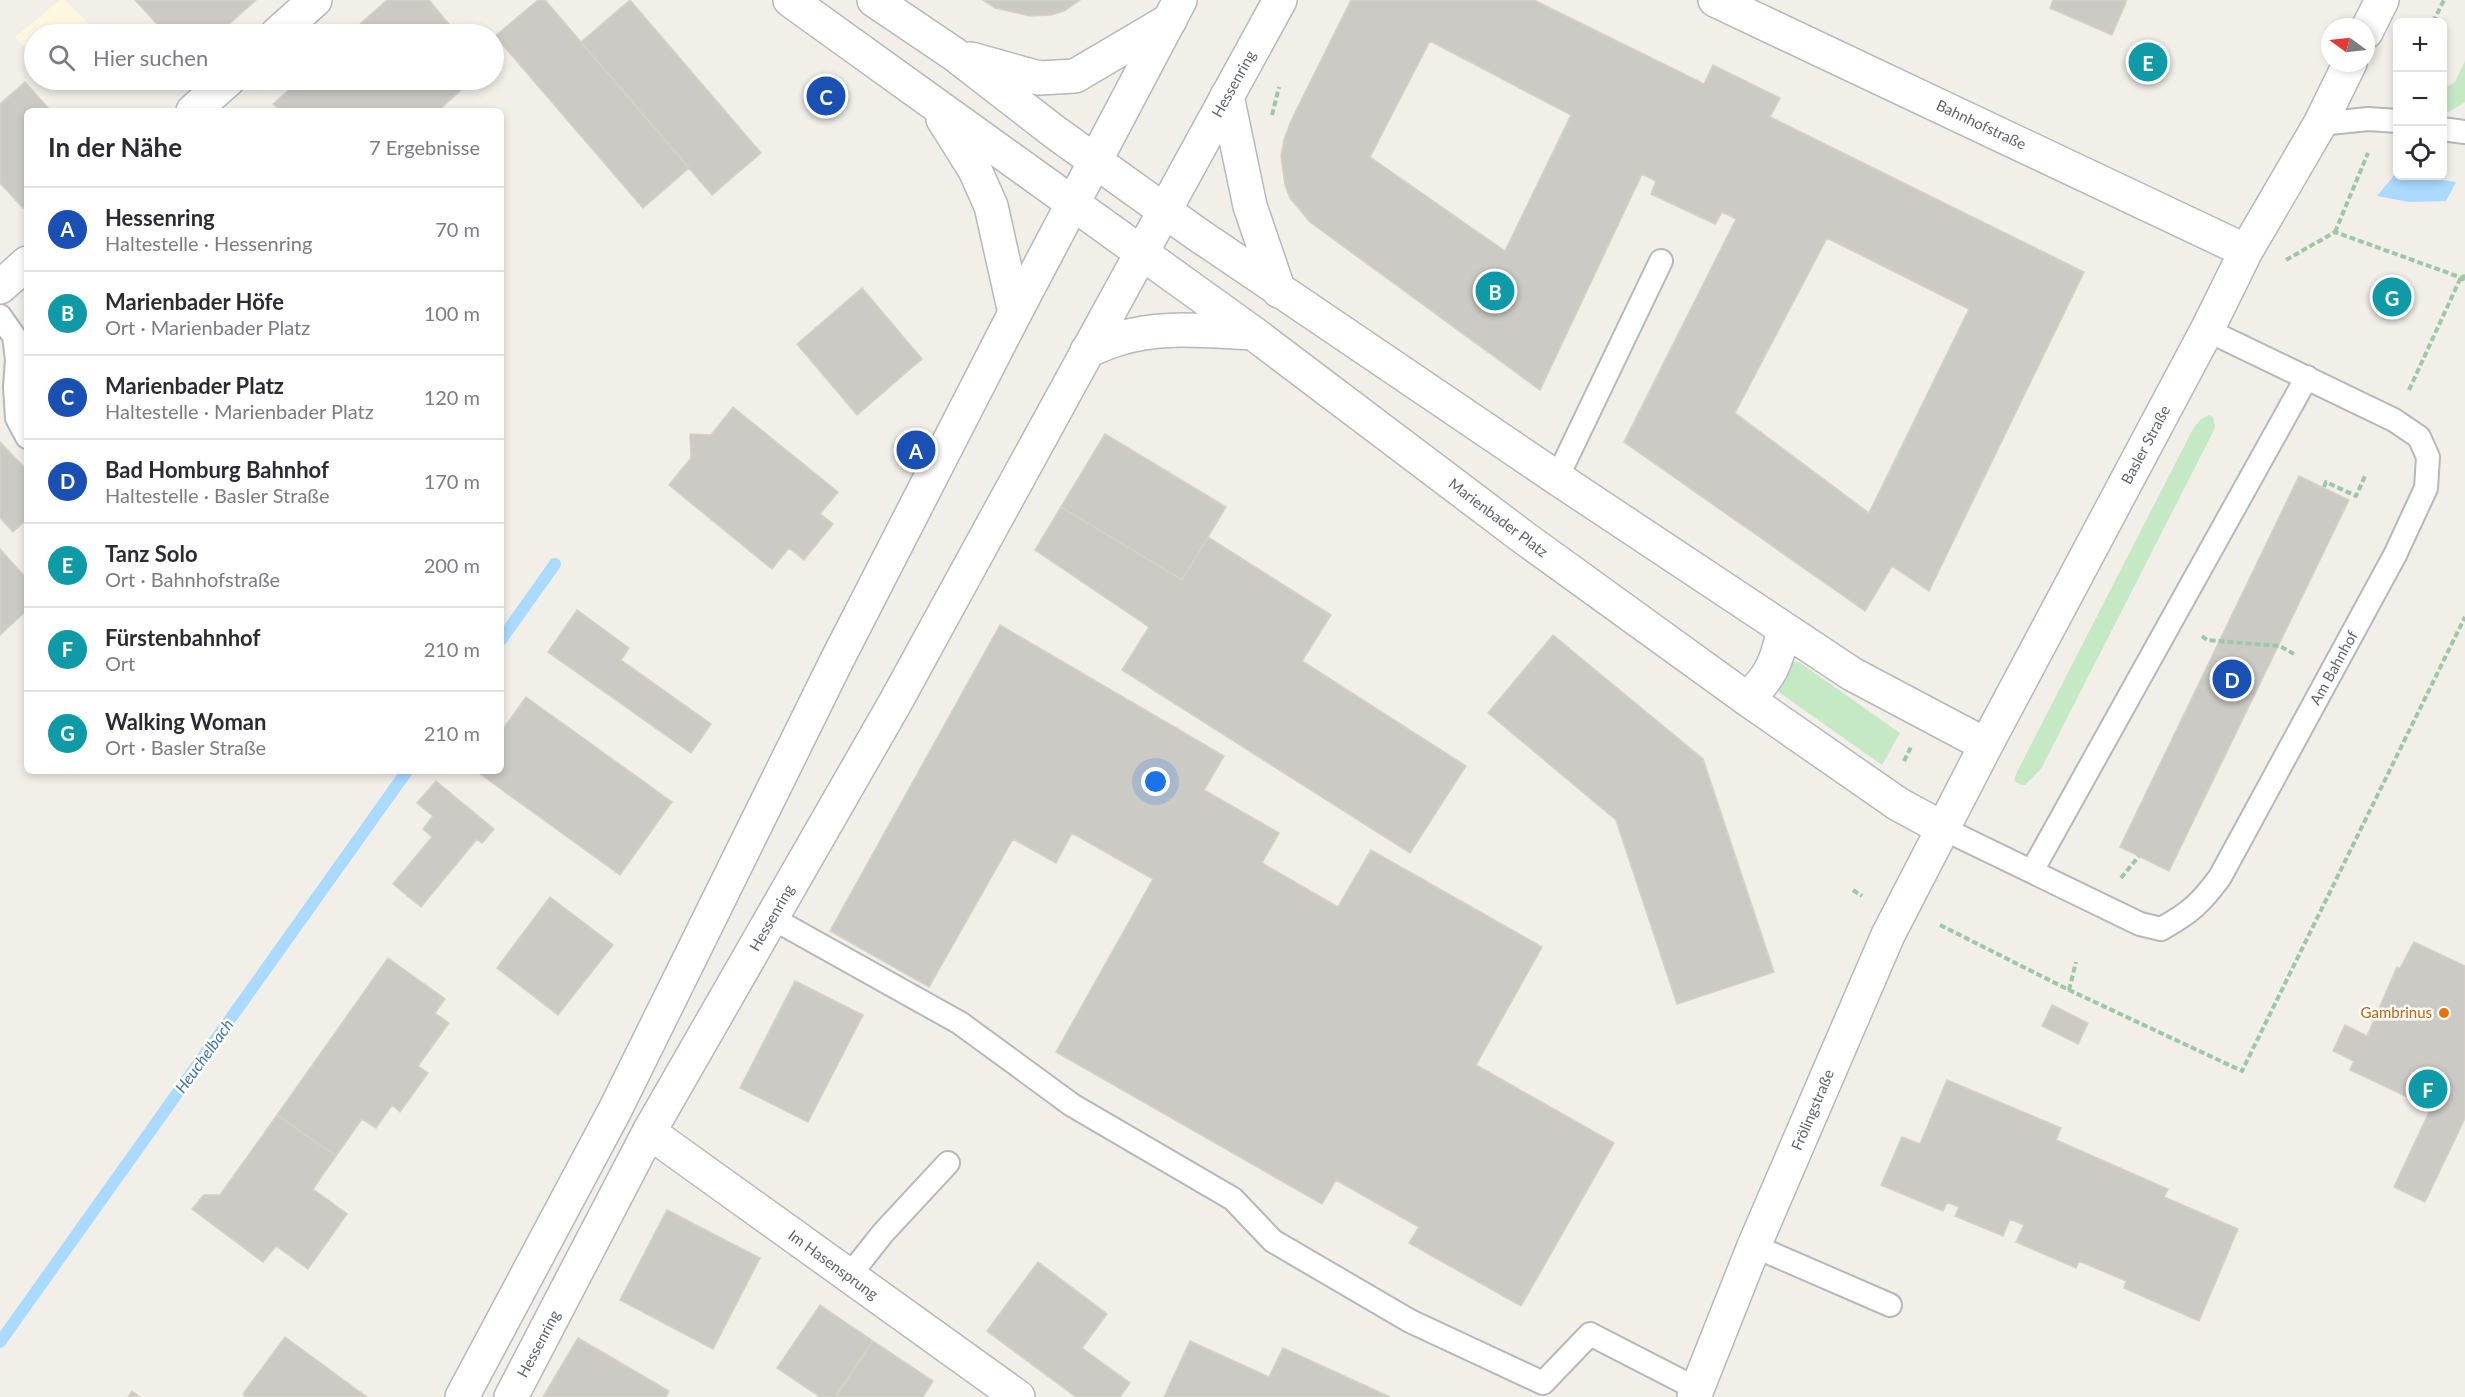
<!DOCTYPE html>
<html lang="de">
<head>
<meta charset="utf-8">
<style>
	:root { --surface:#fff; --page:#f2f2f3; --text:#2b2b33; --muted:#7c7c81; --line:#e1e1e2; --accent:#d93025 }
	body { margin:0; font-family:Lato,sans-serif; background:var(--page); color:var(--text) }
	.controls { position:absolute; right:18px; top:18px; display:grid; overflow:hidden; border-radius:9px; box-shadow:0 3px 9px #0003 }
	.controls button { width:54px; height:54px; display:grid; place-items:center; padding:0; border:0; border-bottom:2px solid var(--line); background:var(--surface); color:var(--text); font:30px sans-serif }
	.compass { position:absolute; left:2321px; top:18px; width:54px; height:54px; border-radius:50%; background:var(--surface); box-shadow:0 3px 9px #0003; rotate:285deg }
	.you { position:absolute; left:1156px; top:782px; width:21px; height:21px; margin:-15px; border:4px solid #fff; border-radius:50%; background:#1a73e8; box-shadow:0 0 0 9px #1a73e833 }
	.badge { display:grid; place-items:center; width:39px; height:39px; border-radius:50%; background:var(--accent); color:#fff; font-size:20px; font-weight:700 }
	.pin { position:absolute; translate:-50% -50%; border:3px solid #fff; box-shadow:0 2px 6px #0006 }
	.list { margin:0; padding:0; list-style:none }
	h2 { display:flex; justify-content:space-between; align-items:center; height:78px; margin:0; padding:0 24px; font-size:26px }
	h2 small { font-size:20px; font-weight:400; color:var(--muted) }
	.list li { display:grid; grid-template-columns:39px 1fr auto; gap:18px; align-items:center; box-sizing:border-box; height:84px; padding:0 24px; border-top:2px solid var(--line) }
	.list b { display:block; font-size:22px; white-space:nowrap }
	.list p { margin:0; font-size:20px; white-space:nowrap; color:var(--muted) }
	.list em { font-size:20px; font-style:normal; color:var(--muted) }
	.icon { flex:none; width:33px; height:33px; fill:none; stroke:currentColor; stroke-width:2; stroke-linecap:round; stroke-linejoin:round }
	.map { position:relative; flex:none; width:2465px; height:1397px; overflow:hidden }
	.search { position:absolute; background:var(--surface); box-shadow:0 3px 9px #0003; left:24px; top:24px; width:480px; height:66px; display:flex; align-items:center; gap:15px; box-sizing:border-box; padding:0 21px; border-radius:33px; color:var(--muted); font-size:22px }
	.panel { position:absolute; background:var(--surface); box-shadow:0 3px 9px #0003; left:24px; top:108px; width:480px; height:666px; border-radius:9px }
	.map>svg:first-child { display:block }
	.commercial { fill:#fef7e0 }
	.green { fill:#c5e8c5 }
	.water { fill:#aadaff }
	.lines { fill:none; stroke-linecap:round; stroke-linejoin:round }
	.stream { stroke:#aadaff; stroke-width:12 }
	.building { fill:#cccac5; stroke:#d6d1c6; stroke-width:1.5; fill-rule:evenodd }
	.service-casing { stroke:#b5b8bc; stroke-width:26 }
	.minor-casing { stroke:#b5b8bc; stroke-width:36 }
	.tertiary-casing { stroke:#b5b8bc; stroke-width:36 }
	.path { stroke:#9cc7a9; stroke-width:4; stroke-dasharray:6 3; stroke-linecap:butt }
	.service { stroke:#fff; stroke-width:22 }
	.minor { stroke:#fff; stroke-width:33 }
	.tertiary { stroke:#fff; stroke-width:33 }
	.food-dot { fill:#e8710a; stroke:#fff; stroke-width:2 }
	.labels { text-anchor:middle; stroke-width:5; stroke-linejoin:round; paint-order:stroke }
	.street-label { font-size:15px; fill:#5f6368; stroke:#fff }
	.food-label { font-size:15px; fill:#c56008; stroke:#fff; text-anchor:end }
	.water-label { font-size:16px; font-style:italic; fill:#4174aa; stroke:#fff }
</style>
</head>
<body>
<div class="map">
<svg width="2465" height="1397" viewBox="0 0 2465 1397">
	<rect width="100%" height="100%" fill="#f1efe8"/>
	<path class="commercial" d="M60 0H65L88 23 75 34H34V57L15 37Z"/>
	<path class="green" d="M2465 61V102L2449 112 2443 111V90L2455 82Z
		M2209 415 2213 417 2215 428 2211 436 2041 769 2025 785H2021L2014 781 2016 774 2193 429 2201 419Z
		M1793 662H1799L1900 733 1882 765 1780 693 1778 687Z"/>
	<path class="water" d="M2397 172 2398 176H2415L2456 182 2446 201 2409 202 2377 196Z"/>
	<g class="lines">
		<path class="stream" d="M501 640 555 564
			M0 1342 407 771"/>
	</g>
	<path class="building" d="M135 0H256L218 34H166Z
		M387 0H429L457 34H349Z
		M538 0H545L689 168 643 208 495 36Z
		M630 0 761 153 712 195 581 42Z
		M983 0H1080L1064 11 1051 15 1030 16 995 8Z
		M1351 0H1534L1704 84 1713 65 1780 98 1770 117 2084 272 1929 591 1892 566 1865 611 1624 442 1736 219 1722 212 1715 224 1651 194 1656 181 1642 174 1540 390 1310 222 1290 198 1285 185 1281 156 1284 140 1290 123ZM1430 41 1571 115 1505 251 1370 157ZM1827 238 1969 309 1869 513 1735 413Z
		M2053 0H2127L2112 35 2050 8Z
		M300 80H472L438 111H281L273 104Z
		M25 82 51 111H27V205L23 208 0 183V104Z
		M862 288 922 359 857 415 797 344Z
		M733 407 838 492 820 514 833 524 804 560 789 548 772 569 669 485 691 458 690 434 711 435Z
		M1105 434 1226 507 1182 580 1061 507Z
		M0 442 27 470V519L13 532 0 518Z
		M2299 476 2349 500 2169 871 2120 847Z
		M1061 507 1182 580 1208 537 1331 615 1302 661 1466 766 1410 853 1122 670 1149 627 1035 550Z
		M0 549 27 579V610L0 635Z
		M577 610 629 648 621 660 711 724 691 753 548 652Z
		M1000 625 1224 756 1204 790 1279 833 1262 863 1338 907 1371 850 1542 947 1476 1065 1614 1143 1521 1306 1409 1243 1419 1227 1336 1180 1322 1204 1056 1052 1153 879 1072 833 1056 863 1013 839 929 987 830 931Z
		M1553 635 1703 759 1774 972 1677 1004 1616 820 1488 713Z
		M526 697 672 802 620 875 476 771H501V732Z
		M436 781 494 829 482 843 477 839 421 907 393 884 432 837 423 829 433 816 417 803Z
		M550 897 613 945 558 1015 497 968Z
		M2414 942 2465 966V1118L2425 1202 2394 1187 2431 1108 2350 1070 2354 1061 2333 1051 2345 1025 2367 1036 2397 967 2400 968Z
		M388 958 445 999 435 1013 449 1023 418 1066 428 1073 400 1112 392 1105 376 1128 362 1119 336 1156 277 1115Z
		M795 981 863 1015 808 1122 740 1088Z
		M2052 1005 2088 1023 2078 1044 2042 1026Z
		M1947 1080 2061 1128 2056 1140 2168 1189 2164 1197 2238 1229 2199 1321 2124 1288 2126 1281 2079 1261 2076 1268 2016 1242 2024 1225 2010 1219 2003 1236 1955 1216 1959 1207 1947 1202 1943 1211 1881 1185 1902 1137 1920 1144Z
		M277 1115 336 1156 313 1189 347 1214 308 1269 276 1246 263 1262 192 1209 204 1195H220Z
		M667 1210 760 1258 713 1349 620 1300Z
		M1038 1262 1107 1314 1082 1348 1130 1383 1120 1397H1076L987 1331Z
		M820 1305 873 1341 835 1397H820L777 1368Z
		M285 1337 367 1397H246L243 1394Z
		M578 1338 669 1391 666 1397H543Z
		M873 1341 933 1381 923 1397H835Z
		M1190 1341 1269 1377 1283 1348 1390 1397H1164Z
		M132 1391 140 1397H128Z"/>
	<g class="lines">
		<defs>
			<path id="service" d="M2320 124 2368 119 2398 121
				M2442 129 2465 132
				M0 316 14 336 17 360 15 387 17 418 27 437
				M1557 478 1661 261
				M1944 829 2140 924 2161 929C2190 913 2201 903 2220 877L2395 555 2426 488 2428 457 2419 437 2394 420 2207 330
				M2032 871 2307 377
				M772 918 960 1023 1072 1105 1233 1199 1273 1241 1410 1321 1543 1383 1590 1334 1697 1389
				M1754 1246 1890 1305
				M849 1276 883 1233 948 1163"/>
			<path id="minor" d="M790 0 1253 333 1523 537 1747 699 1898 804 1944 829
				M874 0 954 54 1056 133 1197 234 1557 478 1852 674 1986 745
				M1715 0 2246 251
				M2366 32 2382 0
				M277 34 315 0
				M971 59 1039 78 1075 76 1170 20
				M1227 96 1250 206 1279 291
				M193 111 228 80
				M943 119 975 170 991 206 1015 313
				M0 287 27 263
				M1087 351C1097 347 1107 342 1118 339 1160 325 1209 331 1253 333
				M1747 699C1771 677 1777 661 1784 629
				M649 1132 1018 1397
				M1694 1397 1754 1246 1888 935 1986 745 2207 330 2246 251 2320 124 2350 63"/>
			<path id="tertiary" d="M462 1397 615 1110 837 660 1015 313 1180 0
				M511 1397 649 1132 895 703 1280 0"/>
		</defs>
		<use href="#service" class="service-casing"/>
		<use href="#minor" class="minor-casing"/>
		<use href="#tertiary" class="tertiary-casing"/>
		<path class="path" d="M2433 22 2444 0
			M1272 115 1279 87
			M2335 232 2368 153
			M2286 260 2335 232 2465 279
			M2409 390 2461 277 2465 276
			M2324 487 2326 482 2356 496 2366 474
			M2202 636 2207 640 2280 646 2294 654
			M1904 761 1911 747
			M2121 878 2139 856
			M1853 890 1862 896
			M1940 925 2069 990 2242 1071 2465 617
			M2069 990 2076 962"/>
		<use href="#service" class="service"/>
		<use href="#minor" class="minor"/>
		<use href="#tertiary" class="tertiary"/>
	</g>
	<circle class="food-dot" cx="2444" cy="1013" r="6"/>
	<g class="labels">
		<g class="street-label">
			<text transform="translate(1234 84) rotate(-61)" y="5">Hessenring</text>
			<text transform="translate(1981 125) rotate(25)" y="5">Bahnhofstraße</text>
			<text transform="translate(2146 445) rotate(-62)" y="5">Basler Straße</text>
			<text transform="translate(1498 518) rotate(37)" y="5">Marienbader Platz</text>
			<text transform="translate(2334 668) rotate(-61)" y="5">Am Bahnhof</text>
			<text transform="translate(772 918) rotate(-60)" y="5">Hessenring</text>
			<text transform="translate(1813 1110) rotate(-67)" y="5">Frölingstraße</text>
			<text transform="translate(833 1265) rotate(36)" y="5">Im Hasensprung</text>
			<text transform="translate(539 1344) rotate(-62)" y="5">Hessenring</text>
		</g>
		<g class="food-label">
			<text x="2432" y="1018">Gambrinus</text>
		</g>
		<g class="water-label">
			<text transform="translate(204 1056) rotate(-54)" y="6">Heuchelbach</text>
		</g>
	</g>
</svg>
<div class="controls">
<button>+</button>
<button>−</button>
<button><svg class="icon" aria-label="locate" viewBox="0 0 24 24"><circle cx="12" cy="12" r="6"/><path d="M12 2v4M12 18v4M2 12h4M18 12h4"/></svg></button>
</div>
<svg class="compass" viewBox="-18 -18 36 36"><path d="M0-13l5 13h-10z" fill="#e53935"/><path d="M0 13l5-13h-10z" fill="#7c7c81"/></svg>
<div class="you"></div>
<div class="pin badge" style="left:916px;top:450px;background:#1a4fb4">A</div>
<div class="pin badge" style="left:1495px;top:291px;background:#0f9aa8">B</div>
<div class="pin badge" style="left:826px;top:96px;background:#1a4fb4">C</div>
<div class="pin badge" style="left:2232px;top:679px;background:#1a4fb4">D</div>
<div class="pin badge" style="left:2148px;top:62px;background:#0f9aa8">E</div>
<div class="pin badge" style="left:2428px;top:1089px;background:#0f9aa8">F</div>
<div class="pin badge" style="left:2392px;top:297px;background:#0f9aa8">G</div>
<div class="search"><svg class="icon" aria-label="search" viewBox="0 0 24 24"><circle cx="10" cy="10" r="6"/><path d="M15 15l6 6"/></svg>Hier suchen</div>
<section class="panel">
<h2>In der Nähe<small>7 Ergebnisse</small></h2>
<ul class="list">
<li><span class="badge" style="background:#1a4fb4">A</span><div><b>Hessenring</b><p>Haltestelle · Hessenring</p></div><em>70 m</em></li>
<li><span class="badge" style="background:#0f9aa8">B</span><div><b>Marienbader Höfe</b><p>Ort · Marienbader Platz</p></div><em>100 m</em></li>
<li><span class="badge" style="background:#1a4fb4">C</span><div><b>Marienbader Platz</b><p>Haltestelle · Marienbader Platz</p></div><em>120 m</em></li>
<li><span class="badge" style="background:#1a4fb4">D</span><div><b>Bad Homburg Bahnhof</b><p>Haltestelle · Basler Straße</p></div><em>170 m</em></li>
<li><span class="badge" style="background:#0f9aa8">E</span><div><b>Tanz Solo</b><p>Ort · Bahnhofstraße</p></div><em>200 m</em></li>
<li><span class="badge" style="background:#0f9aa8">F</span><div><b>Fürstenbahnhof</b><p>Ort</p></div><em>210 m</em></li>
<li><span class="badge" style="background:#0f9aa8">G</span><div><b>Walking Woman</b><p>Ort · Basler Straße</p></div><em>210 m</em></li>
</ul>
</section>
</div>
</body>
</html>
